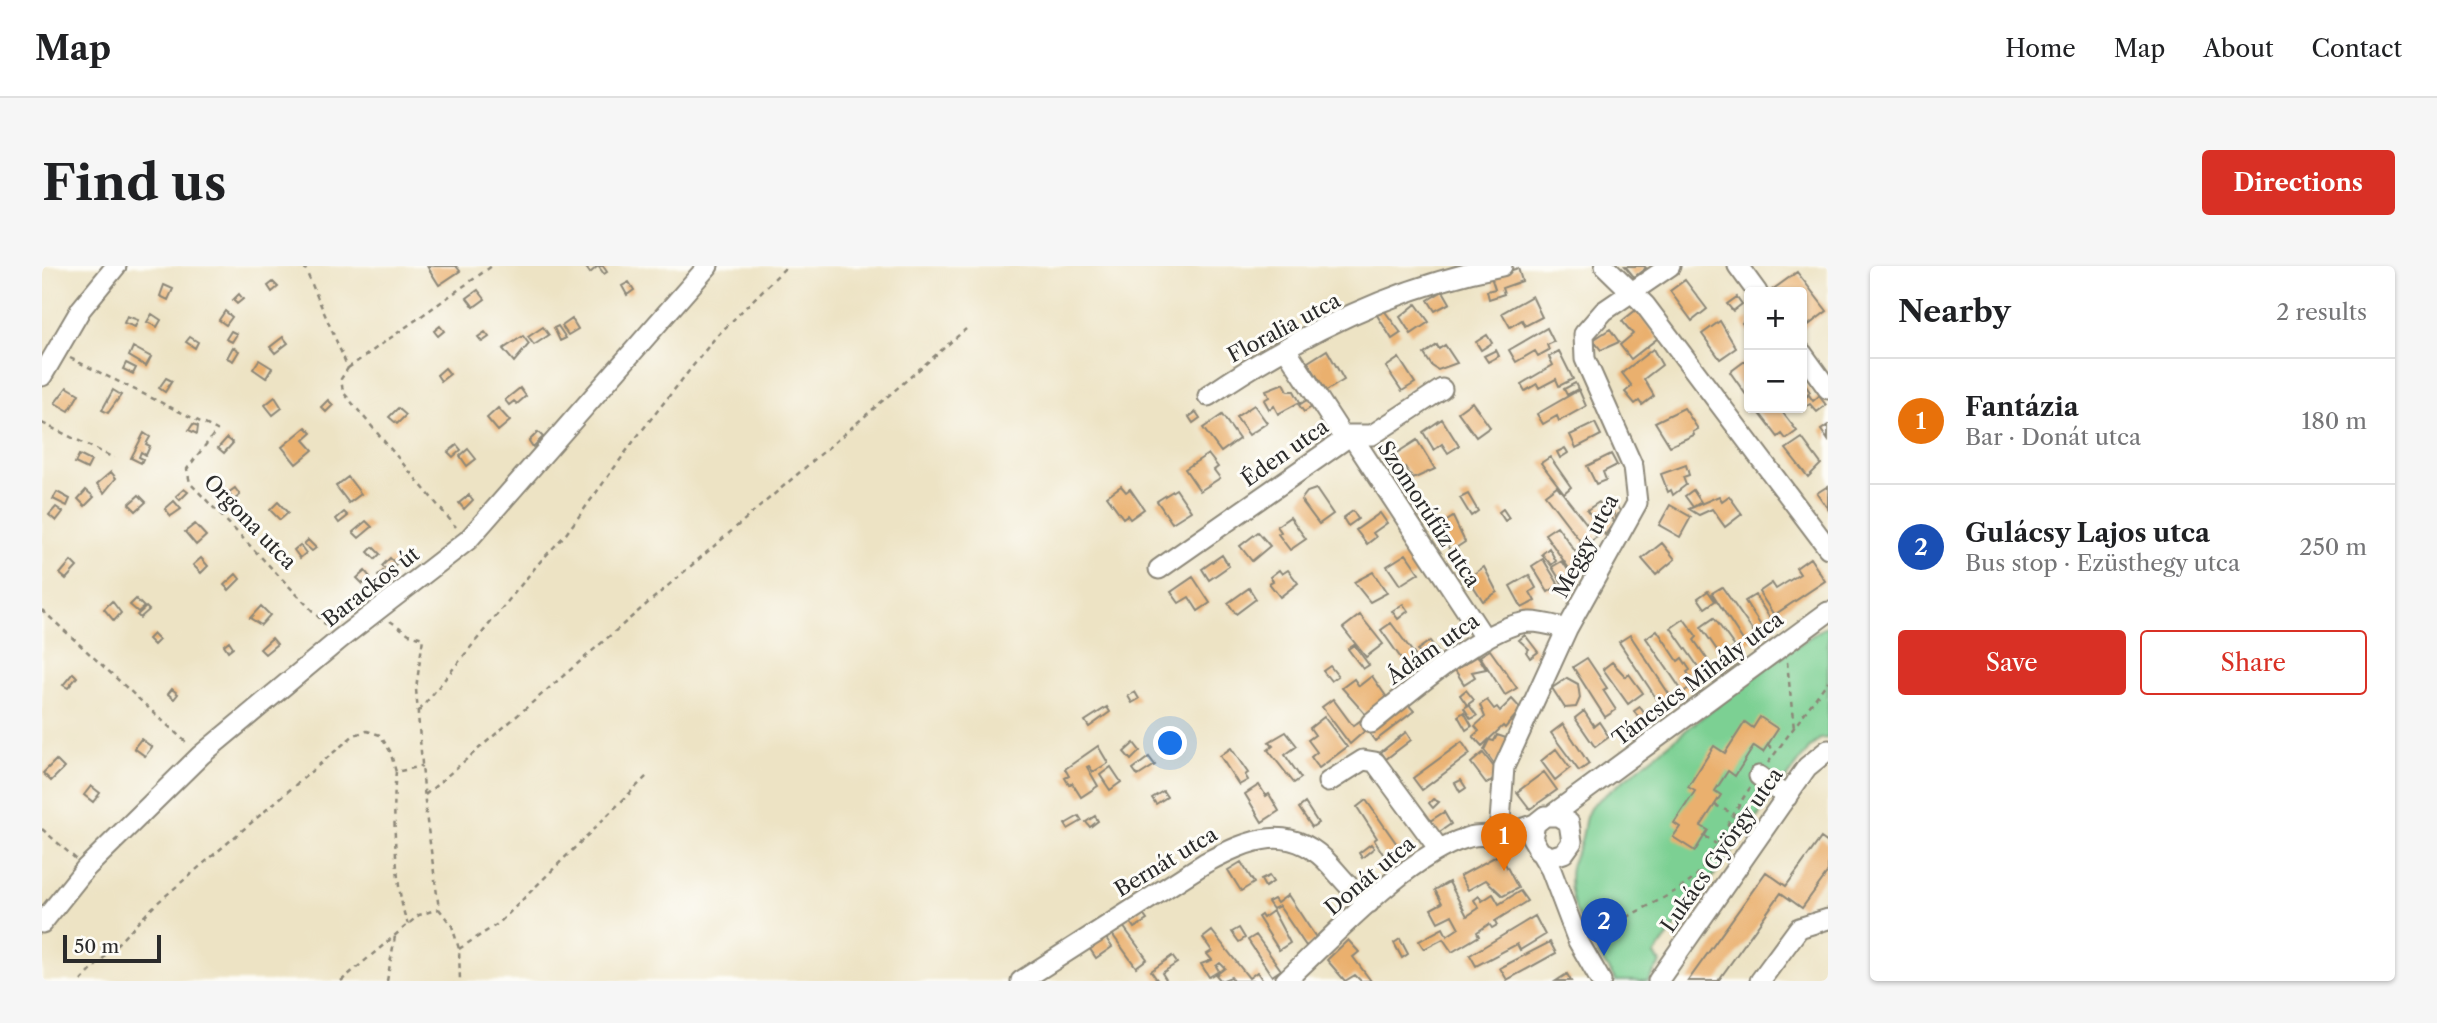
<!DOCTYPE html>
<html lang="en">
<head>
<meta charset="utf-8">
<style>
	:root { --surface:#fff; --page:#f6f6f6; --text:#202124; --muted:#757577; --line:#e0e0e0; --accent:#d93025 }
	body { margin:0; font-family:"Libre Caslon Text",serif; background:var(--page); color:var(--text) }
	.controls { position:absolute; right:21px; top:21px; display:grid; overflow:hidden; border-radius:7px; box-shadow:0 2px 5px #0004 }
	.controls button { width:63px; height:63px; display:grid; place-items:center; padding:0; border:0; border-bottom:2px solid var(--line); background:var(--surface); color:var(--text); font:35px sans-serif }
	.scale { position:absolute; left:21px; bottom:18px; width:98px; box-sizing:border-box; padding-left:7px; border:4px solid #2b2b2b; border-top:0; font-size:19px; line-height:24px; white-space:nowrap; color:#2b2b2b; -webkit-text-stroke:5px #fdfcf7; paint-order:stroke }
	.you { position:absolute; left:1129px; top:478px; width:24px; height:24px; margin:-18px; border:5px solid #fff; border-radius:50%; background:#1a73e8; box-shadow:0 0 0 10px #1a73e833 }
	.badge { display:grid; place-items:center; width:46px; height:46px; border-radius:50%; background:var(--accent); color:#fff; font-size:23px; font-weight:700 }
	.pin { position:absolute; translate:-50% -58px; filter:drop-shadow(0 2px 4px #0008) }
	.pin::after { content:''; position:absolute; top:37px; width:24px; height:21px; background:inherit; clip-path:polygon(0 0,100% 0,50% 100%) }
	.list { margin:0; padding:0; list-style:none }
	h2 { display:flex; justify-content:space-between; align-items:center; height:91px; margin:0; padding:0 28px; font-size:30px }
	h2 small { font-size:23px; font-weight:400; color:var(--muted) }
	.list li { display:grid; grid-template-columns:46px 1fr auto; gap:21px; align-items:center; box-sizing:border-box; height:126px; padding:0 28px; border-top:2px solid var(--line) }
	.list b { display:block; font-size:26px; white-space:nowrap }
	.list p { margin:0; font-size:23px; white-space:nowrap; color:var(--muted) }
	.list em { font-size:23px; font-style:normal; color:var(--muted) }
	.actions { display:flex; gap:14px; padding:21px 28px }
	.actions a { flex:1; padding:16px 0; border:2px solid var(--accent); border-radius:7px; text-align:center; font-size:24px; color:var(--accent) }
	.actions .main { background:var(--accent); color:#fff }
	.map { position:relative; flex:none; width:1786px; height:715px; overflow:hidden; border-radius:7px }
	header { display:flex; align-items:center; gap:42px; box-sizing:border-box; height:98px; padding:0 35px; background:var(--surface); border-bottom:2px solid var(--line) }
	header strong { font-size:33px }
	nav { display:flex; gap:38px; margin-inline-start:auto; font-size:24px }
	.intro { display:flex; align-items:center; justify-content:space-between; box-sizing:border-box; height:168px; padding:0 42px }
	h1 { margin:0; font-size:49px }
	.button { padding:18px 32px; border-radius:7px; background:var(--accent); color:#fff; font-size:24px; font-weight:700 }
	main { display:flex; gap:42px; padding:0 42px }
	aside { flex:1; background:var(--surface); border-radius:7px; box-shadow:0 2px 5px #0004 }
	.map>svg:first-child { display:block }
	.green { fill:#7cd093; stroke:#547e5f; stroke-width:2 }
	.building { fill:#eab06e }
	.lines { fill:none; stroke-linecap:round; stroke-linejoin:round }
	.minor-casing { stroke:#8c8778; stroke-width:23 }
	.path { stroke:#8c8778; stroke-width:2.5; stroke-dasharray:5 5; stroke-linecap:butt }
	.minor { stroke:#fff; stroke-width:19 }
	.labels { text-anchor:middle; stroke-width:6; stroke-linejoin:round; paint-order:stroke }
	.street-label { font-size:21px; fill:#2b2b2b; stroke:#fdfcf7 }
</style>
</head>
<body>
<header>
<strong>Map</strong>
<nav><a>Home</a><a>Map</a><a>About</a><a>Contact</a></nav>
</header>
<div class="intro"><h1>Find us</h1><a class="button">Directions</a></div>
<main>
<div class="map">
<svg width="1786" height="715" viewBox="0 0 1786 715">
	<rect width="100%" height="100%" fill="#fdfcf7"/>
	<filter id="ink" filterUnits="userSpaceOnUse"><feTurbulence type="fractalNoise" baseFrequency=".0143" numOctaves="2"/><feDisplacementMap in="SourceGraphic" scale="14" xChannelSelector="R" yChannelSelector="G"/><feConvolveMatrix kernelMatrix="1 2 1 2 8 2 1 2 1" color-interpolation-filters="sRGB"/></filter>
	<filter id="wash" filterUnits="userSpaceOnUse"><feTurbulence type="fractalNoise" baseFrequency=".00686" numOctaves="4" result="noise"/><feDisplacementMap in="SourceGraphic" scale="28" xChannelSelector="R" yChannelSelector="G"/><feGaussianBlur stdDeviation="1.57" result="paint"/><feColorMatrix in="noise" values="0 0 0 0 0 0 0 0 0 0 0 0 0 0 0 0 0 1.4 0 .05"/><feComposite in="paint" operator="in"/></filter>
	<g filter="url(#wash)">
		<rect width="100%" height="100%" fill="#ede3c4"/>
		<path class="green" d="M1786 359V472L1778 473 1767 483 1612 689 1619 696 1606 715H1574C1553 683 1522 642 1529 601 1531 592 1537 584 1539 575 1543 562 1541 552 1550 539 1628 479 1702 413 1786 359Z"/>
		<g id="blocks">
			<path class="building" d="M385 0H414L418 5 397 19Z
				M543 0H561L565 6 562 8 556 0 548 7Z
				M1583 0H1602L1604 2 1592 11Z
				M1476 2 1480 15 1460 22 1462 28 1447 33 1445 25 1453 23 1449 11Z
				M1755 6 1785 45 1760 64V26L1730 24Z
				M1643 14 1665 43 1650 55 1628 25Z
				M231 16 236 21 230 26 226 20Z
				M587 16 592 24 585 29 580 20Z
				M122 19 131 23 126 34 118 30Z
				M436 24 443 33 432 41 425 32Z
				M1401 25 1408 37 1393 45 1386 34Z
				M197 28 201 33 195 38 191 34Z
				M1490 30 1500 51 1483 60 1480 54 1468 61 1460 47Z
				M1695 31 1700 38 1691 45 1685 38Z
				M1374 38 1387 56 1369 68 1358 51Z
				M1341 43 1359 67 1350 73 1333 46Z
				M1594 44 1616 72 1589 93 1578 79 1591 68 1580 55Z
				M183 45 190 51 184 59 177 54Z
				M110 48 119 54 115 61 105 56Z
				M85 50 96 54 93 61 82 57Z
				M1707 51V67L1700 57Z
				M530 53 536 63 526 69 520 60Z
				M1678 55 1694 82 1678 93 1660 68Z
				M398 60 402 65 396 70 392 65Z
				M516 60 524 72 518 75 512 62Z
				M501 61 507 69 492 79 486 71Z
				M1505 62 1512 76 1505 79 1507 84 1496 90 1493 85 1474 96 1467 84Z
				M1568 63 1577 76 1559 84 1551 74Z
				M189 65 195 68 190 76 184 73Z
				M443 66 447 71 440 76 436 71Z
				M1445 69 1450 77 1439 84 1434 76Z
				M481 70 487 78 472 96 461 83Z
				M148 71 156 76 153 82 144 76Z
				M241 71 246 77 233 87 228 81Z
				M1395 79 1397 83 1403 79 1415 97 1396 104 1390 100 1382 88Z
				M91 81 109 91 104 100 87 90Z
				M191 81 197 85 191 95 185 92Z
				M1611 83 1620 99 1602 113 1612 130 1600 139 1597 135 1593 138 1583 126 1590 120 1580 107Z
				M1285 84 1302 114 1284 125 1266 96Z
				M1454 84 1457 90 1446 96 1442 90Z
				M1517 85 1531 113 1517 120 1514 113 1497 122 1495 118 1483 125 1479 118 1511 99 1507 91Z
				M1357 92 1373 117 1360 125 1344 101Z
				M217 94 230 102 224 112 211 103Z
				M1703 95 1707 101V133L1688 106Z
				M84 97 94 102 91 108 81 103Z
				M403 102 408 108 399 115 395 109Z
				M124 112 130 115 123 126 117 122Z
				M1242 117 1246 125H1252L1258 136 1236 148 1232 140 1227 143 1222 134 1227 131 1224 124Z
				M1533 117 1536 123 1525 129 1522 123Z
				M1764 120 1768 126 1760 132V123Z
				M25 121 37 128 27 145 13 137Z
				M478 122 484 130 475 138 472 135 467 139 463 134Z
				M71 124 79 129 66 147 60 144Z
				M1537 124 1544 140 1517 155 1515 150 1501 158 1495 148Z
				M1767 129 1771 135 1777 130 1784 139 1775 146 1768 138 1762 142 1760 134Z
				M233 131 240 142 231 149 223 139Z
				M1268 132 1273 139 1262 146 1257 139Z
				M286 134 291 139 284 146 279 141Z
				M1430 136 1448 161 1434 171 1416 146Z
				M1212 139 1225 157 1207 169 1194 151Z
				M356 142 364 149 355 158 347 151Z
				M456 142 468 155 456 165 445 152Z
				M1642 142 1656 163 1651 166 1652 169 1628 180 1613 156Z
				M1721 142H1737L1755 165 1744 173 1740 168 1736 171 1716 145Z
				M1154 146 1158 152 1151 157 1147 151Z
				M1180 149 1197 173 1179 186 1161 162Z
				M1400 153 1417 180 1406 187 1400 178 1392 184 1381 166Z
				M1553 157 1559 169 1534 182 1528 169Z
				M151 158 156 160 155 168 147 164Z
				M1786 159V174L1779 164Z
				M264 161 270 167 262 174 271 184 254 198 240 181Z
				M496 166 501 171 491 181 487 175Z
				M102 167 108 171 104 178 108 180 104 189 99 186 97 191 101 193 99 197 89 192Z
				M185 172 191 177 182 187 176 182Z
				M1760 172 1779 198 1766 211 1744 183Z
				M1375 174 1393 203 1371 213 1363 201 1358 204 1350 190Z
				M415 179 419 184 411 191 406 186Z
				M1523 182 1526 187 1518 192 1515 186Z
				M426 183 434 193 425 200 418 190Z
				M1166 188 1176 201 1172 204 1178 212 1158 225 1143 203Z
				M1569 188 1575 199 1561 206 1564 214 1554 218 1545 200Z
				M37 189 49 195 45 203 33 197Z
				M1508 191 1529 221 1522 227 1499 197Z
				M1644 199 1647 209 1641 211 1644 219 1631 229 1629 224 1626 226 1619 208Z
				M69 206 74 212 62 227 55 218Z
				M306 211 319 228 307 237 294 220Z
				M1079 220 1084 226 1088 223 1102 243 1088 253 1085 249 1081 252 1065 230Z
				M1515 220 1555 271 1542 280 1503 229Z
				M1786 220V243L1775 227Z
				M193 222 198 229 192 234 186 227Z
				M142 223 146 226 138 234 134 230Z
				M1134 223 1149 245 1130 257 1115 235Z
				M1274 223 1291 248 1277 258 1259 234 1265 226Z
				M44 224 52 231 43 240 36 233Z
				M1651 224 1659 236 1651 241 1643 230Z
				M15 226 28 233 25 240 11 233Z
				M1426 228 1436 245 1429 250 1418 232Z
				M97 229 104 236 94 245 87 238Z
				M427 229 431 234 422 243 417 237Z
				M1677 230 1680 235 1687 230 1700 248 1683 261 1670 243 1657 249 1647 243Z
				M132 235 139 243 129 250 123 243Z
				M236 236 246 247 238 254 228 244Z
				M1557 236 1572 256 1563 269 1545 244Z
				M1572 236 1578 245 1574 252 1567 240Z
				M1628 239 1649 251 1638 271 1617 259Z
				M14 241 21 246 14 255 7 249Z
				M1461 243 1467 252 1463 255 1457 246Z
				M1311 245 1316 253 1306 260 1301 252Z
				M302 246 306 250 297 257 294 253Z
				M1338 247 1345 257 1331 267 1334 271 1325 278 1314 264Z
				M1248 251 1264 273 1248 284 1236 268 1239 266 1235 260Z
				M1411 251 1423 276 1409 285 1394 262Z
				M324 255 330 261 317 272 311 266Z
				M153 258 164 270 154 279 143 266Z
				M1515 260 1545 302 1533 311 1503 268Z
				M1216 266 1228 280 1210 295 1198 280Z
				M266 274 274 282 270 285 262 278Z
				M1620 277 1633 293 1614 309 1600 293Z
				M258 279 264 287 258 292 252 284Z
				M331 281 338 288 333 293 326 286Z
				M1507 282 1514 295 1509 299 1500 288Z
				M1364 288 1377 307 1358 319 1345 300Z
				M1180 289 1187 300 1167 314 1160 303Z
				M159 292 166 300 159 307 151 299Z
				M348 292 354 298 347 306 340 300Z
				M1768 292 1783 315 1732 349 1717 326 1730 317 1734 323 1758 308 1754 302Z
				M1501 293 1517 319 1506 326 1490 300Z
				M29 295 35 301 24 313 18 308Z
				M1520 295 1530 310 1520 317 1510 301Z
				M1442 301 1455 326 1441 335 1426 312Z
				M1237 304 1240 308 1246 304 1256 317 1238 331 1227 317 1231 315 1228 311Z
				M323 305 328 311 321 318 315 312Z
				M341 305 348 312 343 317 336 310Z
				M1331 306 1345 327 1328 336 1312 316Z
				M194 308 198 313 187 324 182 319Z
				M1487 309 1494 322 1488 326 1493 335 1480 342 1468 320Z
				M1151 311 1168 337 1156 345 1147 331 1137 337 1129 326Z
				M1680 321 1715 371 1704 379 1670 327Z
				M1207 322 1214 333 1194 348 1186 337Z
				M1666 325 1673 335 1663 342 1656 332Z
				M1713 329 1733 360 1723 366 1703 335Z
				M94 333 102 341 96 346 88 339Z
				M70 335 79 347 72 355 62 343Z
				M1361 338 1366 345 1356 353 1350 345Z
				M219 340 228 349 219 359 208 352Z
				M104 341 107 344 98 352 95 349Z
				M1318 349 1341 378 1324 391 1301 362Z
				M1672 352 1693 381 1690 383 1693 386 1682 394 1659 361Z
				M1642 353 1655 371 1652 374 1672 403 1662 409 1629 362Z
				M1349 357 1384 404 1373 412 1339 364Z
				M1615 364 1636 395 1640 392 1648 404 1645 406 1653 418 1641 426 1604 372Z
				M111 368 117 374 112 379 106 373Z
				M1483 369 1496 386 1488 392 1484 386 1487 383 1477 374Z
				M1588 369 1631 434 1620 441 1577 376Z
				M230 372 235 378 223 388 218 383Z
				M187 375 191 381 186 385 182 379Z
				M1388 375 1401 393 1388 402 1375 384Z
				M1312 379 1327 399 1321 403 1306 383Z
				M1448 384 1475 422 1463 429 1438 390Z
				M1436 390 1444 403 1430 406 1433 411 1422 418 1413 404Z
				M1545 392 1565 422 1561 424 1574 444 1563 451 1531 401Z
				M1570 396 1584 411 1587 408 1601 427 1586 438 1561 403Z
				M1288 400 1296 410 1289 415 1281 405Z
				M31 407 35 411 26 422 21 419Z
				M1330 410 1346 433 1324 449 1300 422 1312 413 1317 420Z
				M1525 412 1536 418 1538 432 1534 441 1523 442 1510 422Z
				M130 423 136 428 132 433 126 428Z
				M1424 424 1432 434 1425 439 1418 429Z
				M1093 426 1097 433 1090 437 1086 430Z
				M1291 433 1311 460 1319 454 1325 463 1308 478 1280 441Z
				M1470 433 1479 443 1463 462 1461 460 1440 480 1431 470 1437 465 1433 460 1443 451 1438 439 1445 434 1452 443 1455 441 1458 445Z
				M1363 435 1372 445 1333 475 1325 464Z
				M1427 439 1435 450 1429 453 1422 442Z
				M1065 441 1068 446 1047 461 1043 455Z
				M1598 441 1604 450 1598 454 1592 445Z
				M1542 445 1552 460 1557 456 1567 471 1553 481 1533 452Z
				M1422 446 1430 460 1424 464 1416 450Z
				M1282 451 1305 481 1277 502 1269 491 1275 486 1266 474 1273 469 1268 462Z
				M1718 451 1736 463 1721 486 1712 480 1693 510 1686 505 1673 525 1679 529 1659 560 1666 564 1653 585 1631 571 1638 561 1632 557 1653 525 1646 521 1672 480 1683 487 1703 456 1711 462Z
				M1521 458 1547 498 1537 505 1509 467Z
				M1244 466 1255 480 1243 489 1259 512 1252 517 1226 484 1231 480 1227 476Z
				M1364 466 1369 474 1344 493 1339 486Z
				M1455 469 1470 474 1453 499 1442 484 1447 474 1452 475Z
				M99 473 110 481 103 490 92 482Z
				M1120 476 1128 486 1121 491 1116 485Z
				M1420 476 1428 488 1380 524 1371 512Z
				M1092 477 1098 485 1089 494 1082 486Z
				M1056 480 1066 497 1051 506 1047 500 1045 501 1056 520 1039 531 1030 517 1027 519 1023 512 1027 510 1023 503Z
				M1189 482 1206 507 1203 509 1206 514 1197 519 1178 490Z
				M1514 483 1528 502 1513 514 1499 495Z
				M1441 487 1455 505 1449 516 1444 517 1429 497Z
				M1107 491 1113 499 1096 510 1091 503Z
				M14 494 22 502 9 515 1 507Z
				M1069 501 1079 516 1068 524 1058 509Z
				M1502 506 1515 524 1488 543 1475 526Z
				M1419 514 1424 522 1418 526 1413 517Z
				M1217 519 1224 530 1227 528 1237 545 1220 556 1203 528Z
				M49 520 58 527 51 536 42 529Z
				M1121 525 1125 531 1114 538 1110 532Z
				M1391 533 1397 536 1391 542 1387 537Z
				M1324 534 1359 584 1345 594 1332 574 1335 572 1315 541Z
				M1263 537 1276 557 1270 561 1257 542Z
				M1402 546 1409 558 1396 567 1388 555Z
				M1037 550 1040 555 1026 563 1023 558Z
				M1053 550 1056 555 1048 561 1044 556Z
				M1779 572 1786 577V606L1760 642 1739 627 1676 715H1646L1724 606 1744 620Z
				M1329 578 1332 582 1320 592 1317 587Z
				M1458 588 1476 622 1461 630 1444 614 1426 624 1418 610Z
				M1199 596 1212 617 1199 625 1186 604Z
				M1227 610 1231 616 1223 621 1219 614Z
				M1407 616 1425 650 1437 642 1432 634 1437 630 1440 635 1451 628 1457 638 1478 625 1485 635 1453 655 1455 659 1450 662 1447 658 1435 666 1437 670 1410 686 1401 673 1382 683 1377 675 1401 662 1405 670 1417 662 1410 649 1396 656 1389 643 1400 637 1393 624Z
				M1246 629 1275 673 1264 680 1237 640 1231 643 1226 636 1232 633 1235 637Z
				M1098 644 1105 654 1092 662 1086 652Z
				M1231 645 1248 677 1237 684 1216 651 1219 649 1221 652Z
				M1493 650 1503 669 1478 684 1475 678 1434 700 1428 689Z
				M1081 660 1105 693 1094 701 1070 668Z
				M1197 662 1203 672 1197 676 1190 666Z
				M1170 665 1207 712 1215 706 1221 715H1192L1189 711 1179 715 1174 709 1183 702 1178 697 1174 700 1177 705 1167 711 1159 698 1170 694 1165 688 1170 685 1161 672Z
				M1062 669 1070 681 1054 692 1046 680Z
				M1214 669 1239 704 1230 710 1206 674Z
				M1358 673 1366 688 1360 692 1352 677Z
				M1306 674 1317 686 1311 691 1329 715H1319L1313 709 1303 715 1285 694Z
				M1508 676 1514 687 1465 714 1458 702Z
				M1130 690 1135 697 1120 707 1125 715H1116L1109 705Z
				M1525 708 1529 715H1514Z"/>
		</g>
	</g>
	<g filter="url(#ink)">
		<use href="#blocks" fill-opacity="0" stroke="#8c8778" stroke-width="2"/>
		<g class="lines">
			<defs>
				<path id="minor" d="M1563 0 1603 39 1786 282
					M1696 0 1715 26
					M1244 83 1300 169H1309L1443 373
					M1760 87 1786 123
					M0 110 39 43 74 0
					M1166 130C1254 70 1355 20 1460 0
					M1117 303 1309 169H1330L1400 123
					M1329 457C1363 430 1446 357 1488 356 1501 356 1513 360 1525 363
					M1717 510 1745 531
					M1286 516 1321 494 1333 496 1397 583
					M1510 549 1786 346
					M1457 569 1462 501 1525 363 1595 237 1591 201 1543 93 1542 68 1562 45 1628 0
					M1496 585 1509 591 1522 587 1530 576 1527 557 1516 550H1503L1493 558 1490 572 1509 604 1536 675 1559 715
					M0 657 44 602 159 489 298 373 426 274 666 0
					M979 715 1163 597C1208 573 1249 555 1289 600 1303 616 1310 625 1327 637
					M1243 715C1290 672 1364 590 1424 572 1435 568 1445 570 1456 569 1469 567 1481 562 1493 558
					M1616 715 1765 501 1786 484
					M1718 715 1757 662 1786 653"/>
			</defs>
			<use href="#minor" class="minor-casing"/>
			<path class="path" d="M262 0 306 102 299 113 301 126 414 261
				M28 92 175 164 145 203 148 217 286 361
				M306 102 450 0
				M0 157 72 192
				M0 344 147 479
				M348 355 367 368 381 372 374 423 384 548 397 643 410 660 417 683 418 715
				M1745 396 1752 463
				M377 445 496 298 524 268 594 172 673 72 745 0
				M1726 479 1734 485
				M1726 497 1786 415
				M354 506C350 537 353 632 366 658
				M383 529 924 63
				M1673 539 1692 548
				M0 563 34 593
				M1663 570 1674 578
				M1549 669C1569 658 1643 624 1654 610 1676 583 1688 550 1708 522
				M417 683 457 657 606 509
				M39 715 114 638 312 469 325 465 338 469 348 485 354 506 380 500
				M299 715 377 649 397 643
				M345 715 353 670"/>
			<use href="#minor" class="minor"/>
		</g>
	</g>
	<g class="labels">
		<g class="street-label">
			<text transform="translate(1242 62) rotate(-28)" y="7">Floralia utca</text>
			<text transform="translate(1243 187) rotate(-35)" y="7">Éden utca</text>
			<text transform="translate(1387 248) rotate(57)" y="7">Szomorúfűz utca</text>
			<text transform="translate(208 256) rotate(46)" y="7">Orgona utca</text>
			<text transform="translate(1544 280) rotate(-62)" y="7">Meggy utca</text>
			<text transform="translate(329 321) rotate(-38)" y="7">Barackos út</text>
			<text transform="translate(1391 383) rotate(-35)" y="7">Ádám utca</text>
			<text transform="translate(1656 413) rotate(-37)" y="7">Táncsics Mihály utca</text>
			<text transform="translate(1680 584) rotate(-55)" y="7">Lukács György utca</text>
			<text transform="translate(1124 596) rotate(-31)" y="7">Bernát utca</text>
			<text transform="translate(1328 610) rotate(-40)" y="7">Donát utca</text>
		</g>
	</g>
</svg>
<div class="controls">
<button>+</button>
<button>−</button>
</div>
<div class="scale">50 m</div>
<div class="you"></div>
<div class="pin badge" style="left:1462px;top:605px;background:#e8710a">1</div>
<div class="pin badge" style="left:1562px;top:690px;background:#1a4fb4">2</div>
</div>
<aside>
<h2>Nearby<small>2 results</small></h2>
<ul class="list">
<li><span class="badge" style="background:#e8710a">1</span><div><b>Fantázia</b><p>Bar · Donát utca</p></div><em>180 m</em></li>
<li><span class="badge" style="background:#1a4fb4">2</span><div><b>Gulácsy Lajos utca</b><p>Bus stop · Ezüsthegy utca</p></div><em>250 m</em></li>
</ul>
<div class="actions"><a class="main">Save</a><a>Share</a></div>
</aside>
</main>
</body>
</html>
